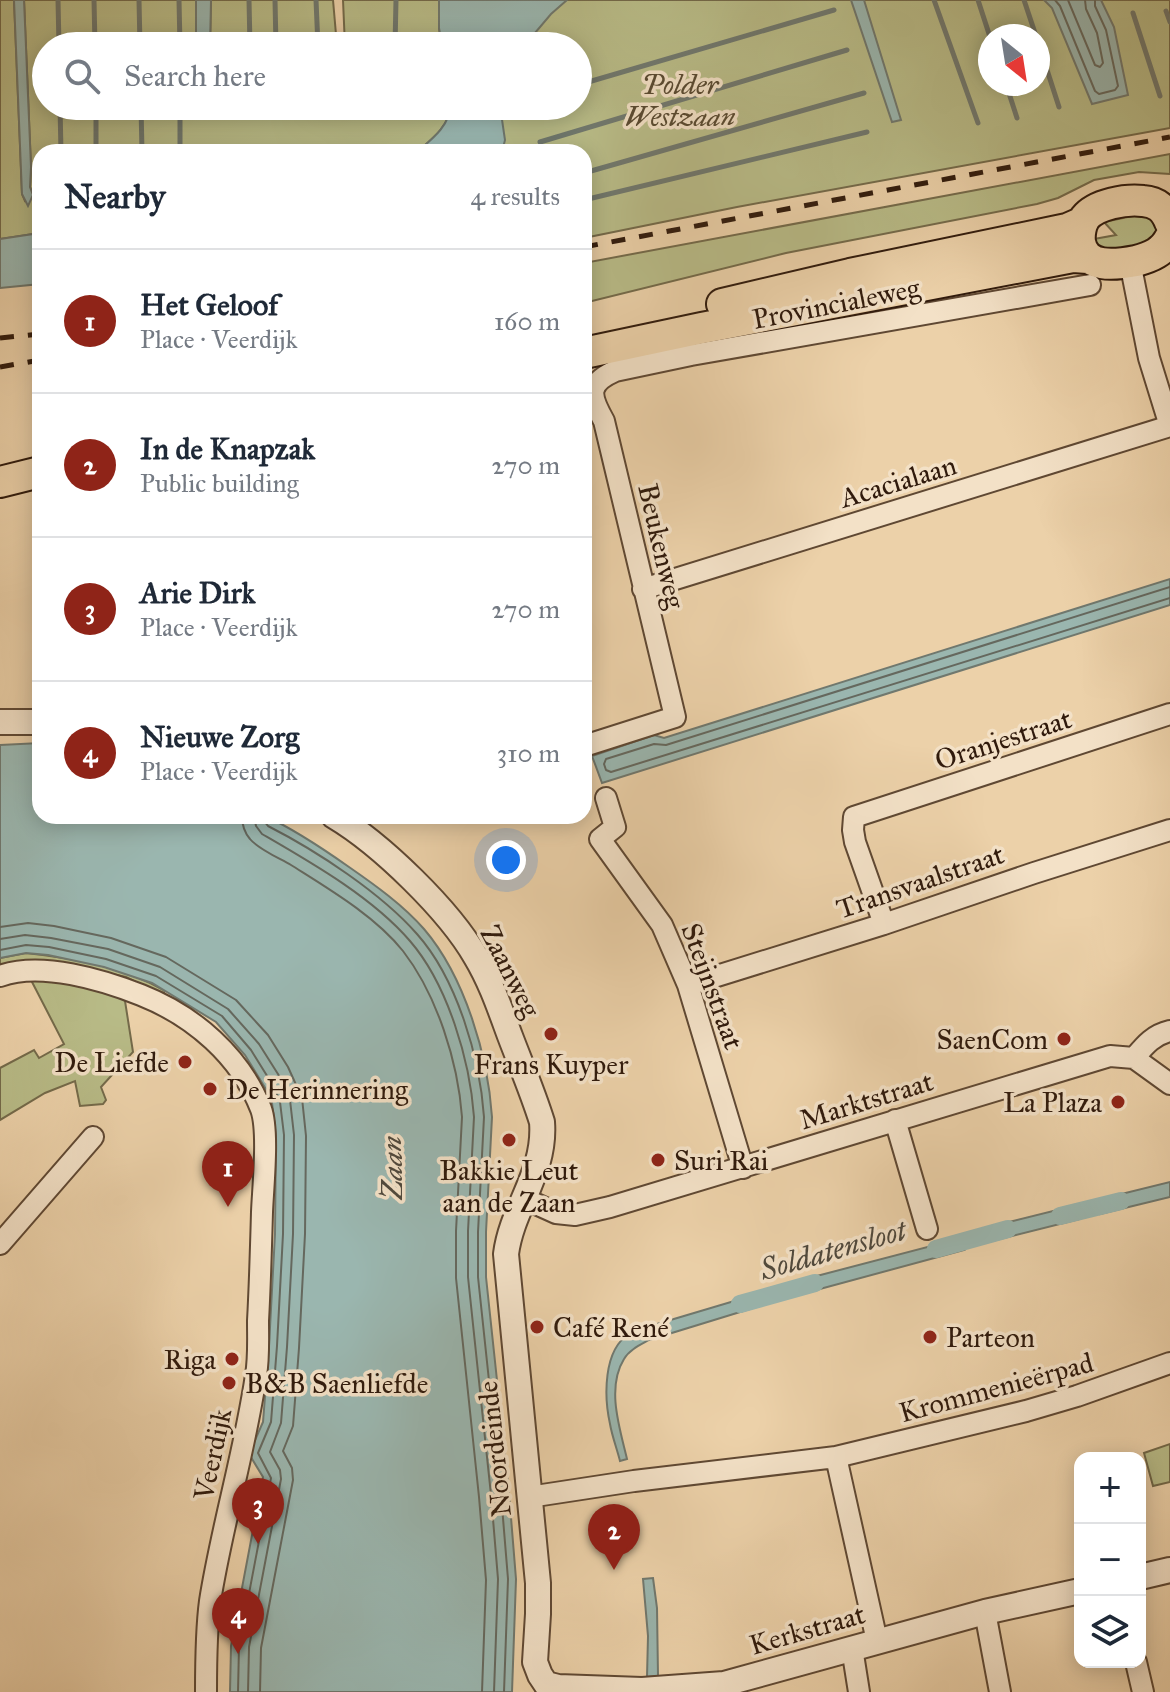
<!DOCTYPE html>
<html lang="en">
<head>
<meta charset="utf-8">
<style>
	:root { --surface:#fff; --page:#f2f2f3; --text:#1f2937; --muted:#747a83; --line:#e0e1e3; --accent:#8f2418 }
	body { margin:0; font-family:"IM FELL Great Primer",serif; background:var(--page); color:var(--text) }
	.controls { position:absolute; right:24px; bottom:24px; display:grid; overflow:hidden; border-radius:16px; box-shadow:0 4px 20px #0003 }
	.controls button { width:72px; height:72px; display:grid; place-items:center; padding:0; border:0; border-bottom:2px solid var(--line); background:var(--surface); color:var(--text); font:40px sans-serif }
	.compass { position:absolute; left:978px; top:24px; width:72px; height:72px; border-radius:50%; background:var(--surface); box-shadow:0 4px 20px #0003; rotate:150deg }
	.you { position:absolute; left:506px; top:860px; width:28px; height:28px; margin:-20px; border:6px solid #fff; border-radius:50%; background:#1a73e8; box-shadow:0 0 0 12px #1a73e833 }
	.badge { display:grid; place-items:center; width:52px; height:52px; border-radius:50%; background:var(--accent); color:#fff; font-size:26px; font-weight:700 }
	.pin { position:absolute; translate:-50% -66px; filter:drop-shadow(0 2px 4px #0008) }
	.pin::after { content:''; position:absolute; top:42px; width:28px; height:24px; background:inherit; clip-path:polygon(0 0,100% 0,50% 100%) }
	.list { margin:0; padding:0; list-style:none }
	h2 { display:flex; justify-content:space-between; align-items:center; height:104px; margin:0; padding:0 32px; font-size:34px }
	h2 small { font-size:26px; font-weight:400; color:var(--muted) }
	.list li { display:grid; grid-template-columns:52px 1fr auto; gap:24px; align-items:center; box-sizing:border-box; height:144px; padding:0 32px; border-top:2px solid var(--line) }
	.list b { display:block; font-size:30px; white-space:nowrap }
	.list p { margin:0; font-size:26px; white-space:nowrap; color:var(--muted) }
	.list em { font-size:26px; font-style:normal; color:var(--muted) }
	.icon { flex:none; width:44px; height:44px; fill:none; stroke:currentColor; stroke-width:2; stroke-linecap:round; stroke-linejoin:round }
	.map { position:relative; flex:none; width:1170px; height:1692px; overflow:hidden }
	.search { position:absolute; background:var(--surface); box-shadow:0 4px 20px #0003; left:32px; top:32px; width:560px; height:88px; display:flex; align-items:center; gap:20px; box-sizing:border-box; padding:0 28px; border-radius:44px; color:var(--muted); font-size:30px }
	.panel { position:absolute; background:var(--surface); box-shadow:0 4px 20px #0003; left:32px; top:144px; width:560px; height:680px; border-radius:24px }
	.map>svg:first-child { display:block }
	.green { fill:#b8bb87; stroke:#746a4a; stroke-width:2; fill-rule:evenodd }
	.water { fill:#9ab6af; stroke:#70786e; stroke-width:2 }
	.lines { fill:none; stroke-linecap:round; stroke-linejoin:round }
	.shore { stroke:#65685e; stroke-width:2 }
	.stream { stroke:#70786e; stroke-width:5 }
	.canal { stroke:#9ab6af; stroke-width:18 }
	.minor-casing { stroke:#5f4833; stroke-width:24 }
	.tertiary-casing { stroke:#5f4833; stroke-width:28 }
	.primary-casing { stroke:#301a0c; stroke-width:34 }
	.minor { stroke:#f3e1c7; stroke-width:20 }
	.tertiary { stroke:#f3e1c7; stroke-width:24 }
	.primary { stroke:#ecd1a9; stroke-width:30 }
	.rail { stroke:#301a0c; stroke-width:5; stroke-dasharray:14 14; stroke-linecap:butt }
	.poi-dot { fill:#8f2418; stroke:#f3e1c7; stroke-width:3 }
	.labels { text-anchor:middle; stroke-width:7; stroke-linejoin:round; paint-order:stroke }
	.park-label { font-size:28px; font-style:italic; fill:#594a31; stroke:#f3e1c7 }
	.street-label { font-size:28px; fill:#301a0c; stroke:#f3e1c7 }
	.poi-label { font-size:28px; fill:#301a0c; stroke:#f3e1c7; text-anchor:start }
	.water-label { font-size:30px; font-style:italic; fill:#50493d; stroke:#f3e1c7 }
</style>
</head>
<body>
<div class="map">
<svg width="1170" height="1692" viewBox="0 0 1170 1692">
	<rect width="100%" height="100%" fill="#ecd1a9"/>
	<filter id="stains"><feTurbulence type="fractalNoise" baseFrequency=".0025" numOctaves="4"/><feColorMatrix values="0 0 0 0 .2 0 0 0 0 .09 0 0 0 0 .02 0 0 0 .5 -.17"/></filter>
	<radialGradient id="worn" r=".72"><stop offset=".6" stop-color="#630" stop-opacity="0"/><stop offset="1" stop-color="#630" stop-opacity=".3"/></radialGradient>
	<path class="green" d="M0 0H14L22 194 25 201 33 195 30 187 31 167 24 0H196V40L198 46H46V106H450C450 126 431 140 417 152H40V233L0 239Z
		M211 0H333L337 46H210Z
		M343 0H439V28L442 46H345Z
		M445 0H1170V128L737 207 584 238V152H421L450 123 452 106H578V46H445ZM990 36H1038V84H990Z
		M1170 154V174L1139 172 1094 180 1058 198 1037 204 786 253 584 303V263Z
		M1142 214 1155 221 1159 233 1148 244 1111 250 1099 248 1094 239 1116 235 1104 222Z
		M26 953C73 958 124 967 165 991L162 995 126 977 85 968 11 962 0 967V958Z
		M31 980 72 981 120 995 125 1001 133 1052 101 1087 106 1100 103 1104 80 1106 75 1081 45 1093 0 1120V1068L34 1050 39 1058 64 1044Z
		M1170 1444V1482L1153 1486 1144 1453Z"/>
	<path class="water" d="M14 0H24L31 167 30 187 33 195 28 206 22 194Z
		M196 0H211L210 46H198L196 40Z
		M439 0H567L551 14 524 46H442L439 28Z
		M851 0H864L901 120 892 122Z
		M1044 0H1101L1114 27 1128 95 1092 104 1052 8Z
		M450 106H500L505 140 502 152H417C431 140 450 126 450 106Z
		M40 233V284L0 288V239Z
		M1170 579V605L602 783 592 756 654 735 664 738Z
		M40 743V816H265C294 829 322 848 349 867 375 885 403 905 424 929 465 977 488 1056 492 1117L486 1232V1277L509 1493 516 1579 512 1692H230L231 1646 263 1477 249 1454 263 1422 269 1346 275 1234 276 1136 272 1103 267 1091 245 1055 216 1022 152 983 104 967 48 955 26 953 0 958V745Z
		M1170 1182V1197L1100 1214 1097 1200Z
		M1081 1204 1080 1219 988 1242 985 1228Z
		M954 1240 964 1250 794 1296 790 1283Z
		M761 1293 763 1305 649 1340C640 1345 629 1350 624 1359 606 1388 620 1429 627 1459L620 1461C617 1449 612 1436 610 1424 604 1397 603 1350 629 1334 635 1331 642 1329 647 1327Z
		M653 1578 657 1608 658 1676 647 1677 648 1636 643 1579Z"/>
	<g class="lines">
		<path class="shore" d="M1055 0 1060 6 1095 91 1099 94 1115 90 1118 86 1106 30 1095 6V0
			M1068 0 1095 65 1100 67 1103 63 1097 33 1086 9 1085 0
			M1170 587 666 745 654 744 606 759 604 764 606 770 611 772 1170 598
			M242 816C242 825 244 832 250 839 258 849 279 858 291 865 329 889 375 916 403 951 437 995 458 1062 462 1117L456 1231V1278L479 1497 486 1580 482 1692
			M254 816 256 826 262 834C312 863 372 897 410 941 448 985 470 1061 474 1117L468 1231V1277L491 1495 498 1579 494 1692
			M264 816V821L268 826C317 851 381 893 417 934 457 979 480 1058 484 1117L478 1232V1277L501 1494 508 1579 504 1692
			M0 927 28 923 54 926 111 938 166 957 236 1000 268 1035 288 1067 302 1098 306 1136 305 1234 299 1348 293 1426 283 1451 292 1468 293 1480 261 1648 260 1692
			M0 939 25 935 51 938 108 949 160 967 228 1009 259 1044 283 1082 290 1100 294 1135 293 1234 287 1347 281 1423 270 1452 280 1470 281 1479 249 1647 248 1692
			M0 950 26 945 49 947 106 959 156 976 222 1016 251 1050 274 1087 280 1102 284 1135 283 1234 277 1346 271 1422 258 1453 271 1478 239 1646 238 1692"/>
		<path class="stream" d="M58 0 59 46
			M94 0 95 46
			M139 0 140 46
			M179 0 180 46
			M249 0 250 46
			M275 0 276 46
			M316 0 318 46
			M934 0 978 123
			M978 0 990 37
			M1024 0 1036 36
			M1166 11 1170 22
			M1133 13 1160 96
			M1038 42 1059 107
			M395 46 396 0
			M1006 84 1017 118
			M578 85 834 10
			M60 106 61 152
			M96 106V152
			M141 106 142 152
			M180 106V152
			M540 142 847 50
			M584 173 864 93
			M584 200 867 132"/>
		<path class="canal" d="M1060 1216 1121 1201
			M936 1249 1008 1229
			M740 1304 815 1283"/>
		<defs>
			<path id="minor" d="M1130 262 1149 358 1170 426
				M643 589 1170 426
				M584 746 675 717 604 421C590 396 586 384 615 371L691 355 1090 285
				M606 798 615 827 600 839 662 925 688 985 743 1168
				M884 924 855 842 853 830 854 817 1170 714
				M0 976C41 961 103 980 141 995 194 1016 240 1056 261 1109 269 1131 263 1187 262 1212 261 1248 260 1285 258 1321 258 1339 259 1358 256 1375 245 1451 222 1525 210 1601 206 1631 206 1662 206 1692
				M688 985 884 924 1034 873 1170 830
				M1134 1058C1145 1045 1153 1035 1170 1031
				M895 1120 927 1229
				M525 1199 556 1213 575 1215 610 1207 1110 1056 1134 1058 1170 1084
				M0 1244 93 1137
				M836 1457 877 1641
				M529 1497 634 1481 836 1457 1026 1411 1077 1396 1170 1363
				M985 1612 1000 1692
				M852 1648 859 1692
				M1136 1662 1143 1692"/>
			<path id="tertiary" d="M0 722H40
				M334 816C381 844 449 910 476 957 491 982 500 1009 510 1036 521 1065 533 1093 542 1122 546 1173 512 1207 506 1254L538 1583V1614L535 1662 540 1675 546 1684
				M1140 1577 1170 1570
				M546 1684 558 1687 642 1690 724 1684 985 1612 1080 1591"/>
			<path id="primary" d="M1170 222C1165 209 1157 202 1143 201 1126 199 1096 204 1085 218 1081 224 1079 234 1080 242 1085 269 1115 265 1136 261 1151 257 1163 252 1170 238
				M722 304 850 274 1067 229 1083 222
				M584 353 702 328 1073 257 1088 258
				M0 482 40 472"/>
		</defs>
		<use href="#minor" class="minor-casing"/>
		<use href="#tertiary" class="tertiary-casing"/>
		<use href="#primary" class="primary-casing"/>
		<use href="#minor" class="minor"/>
		<use href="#tertiary" class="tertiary"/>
		<use href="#primary" class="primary"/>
		<path class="rail" d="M584 247 1170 137
			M0 338 40 334
			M0 367 40 360"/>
	</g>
	<g class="poi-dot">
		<circle cx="551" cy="1034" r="8"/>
		<circle cx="1064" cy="1039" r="8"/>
		<circle cx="185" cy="1062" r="8"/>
		<circle cx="210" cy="1089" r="8"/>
		<circle cx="1118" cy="1102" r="8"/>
		<circle cx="509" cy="1140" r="8"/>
		<circle cx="658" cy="1160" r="8"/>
		<circle cx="537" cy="1327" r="8"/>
		<circle cx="930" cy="1337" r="8"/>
		<circle cx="232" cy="1359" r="8"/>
		<circle cx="229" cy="1383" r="8"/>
	</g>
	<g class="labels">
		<g class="park-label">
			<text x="680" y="94">Polder<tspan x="680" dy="32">Westzaan</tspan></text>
		</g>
		<g class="street-label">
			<text transform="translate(836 303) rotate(-11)" y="10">Provincialeweg</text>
			<text transform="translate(898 481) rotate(-17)" y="10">Acacialaan</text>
			<text transform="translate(662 546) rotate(77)" y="10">Beukenweg</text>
			<text transform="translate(1003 739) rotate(-18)" y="10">Oranjestraat</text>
			<text transform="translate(920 881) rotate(-19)" y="10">Transvaalstraat</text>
			<text transform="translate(511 971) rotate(63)" y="10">Zaanweg</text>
			<text transform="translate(713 986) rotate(70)" y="10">Steijnstraat</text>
			<text transform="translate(866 1100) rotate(-17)" y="10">Marktstraat</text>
			<text transform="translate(996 1387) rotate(-15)" y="10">Krommenieërpad</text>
			<text transform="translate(494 1449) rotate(-96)" y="10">Noordeinde</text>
			<text transform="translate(212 1454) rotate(-78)" y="10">Veerdijk</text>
			<text transform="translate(807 1629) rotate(-16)" y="10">Kerkstraat</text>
		</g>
		<g class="poi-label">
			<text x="1048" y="1049" text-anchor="end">SaenCom</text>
			<text x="169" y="1072" text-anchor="end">De Liefde</text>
			<text x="551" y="1074" text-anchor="middle">Frans Kuyper</text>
			<text x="226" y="1099">De Herinnering</text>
			<text x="1102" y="1112" text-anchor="end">La Plaza</text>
			<text x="674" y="1170">Suri Rai</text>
			<text x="509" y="1180" text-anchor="middle">Bakkie Leut<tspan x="509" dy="32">aan de Zaan</tspan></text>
			<text x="553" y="1337">Café René</text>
			<text x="946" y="1347">Parteon</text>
			<text x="216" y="1369" text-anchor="end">Riga</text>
			<text x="245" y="1393">B&amp;B Saenliefde</text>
		</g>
		<g class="water-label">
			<text transform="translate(392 1168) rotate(-90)" y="10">Zaan</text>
			<text transform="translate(833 1250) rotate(-16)" y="10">Soldatensloot</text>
		</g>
	</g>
	<rect width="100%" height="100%" filter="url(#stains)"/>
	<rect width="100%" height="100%" fill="url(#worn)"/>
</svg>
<div class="controls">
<button>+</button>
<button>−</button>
<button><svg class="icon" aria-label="layers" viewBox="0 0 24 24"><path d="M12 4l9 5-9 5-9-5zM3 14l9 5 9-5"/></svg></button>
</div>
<svg class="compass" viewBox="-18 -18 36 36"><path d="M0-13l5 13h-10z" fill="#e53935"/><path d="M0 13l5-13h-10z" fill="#747a83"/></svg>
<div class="you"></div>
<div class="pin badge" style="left:228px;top:1207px">1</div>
<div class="pin badge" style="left:614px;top:1570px">2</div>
<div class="pin badge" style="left:258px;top:1544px">3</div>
<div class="pin badge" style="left:238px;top:1654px">4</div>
<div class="search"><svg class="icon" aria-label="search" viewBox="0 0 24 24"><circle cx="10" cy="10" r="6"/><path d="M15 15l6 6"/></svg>Search here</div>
<section class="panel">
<h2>Nearby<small>4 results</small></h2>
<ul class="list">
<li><span class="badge">1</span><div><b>Het Geloof</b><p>Place · Veerdijk</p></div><em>160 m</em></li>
<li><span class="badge">2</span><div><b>In de Knapzak</b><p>Public building</p></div><em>270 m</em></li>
<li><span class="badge">3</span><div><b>Arie Dirk</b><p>Place · Veerdijk</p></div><em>270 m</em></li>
<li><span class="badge">4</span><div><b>Nieuwe Zorg</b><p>Place · Veerdijk</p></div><em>310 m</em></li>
</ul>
</section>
</div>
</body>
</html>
